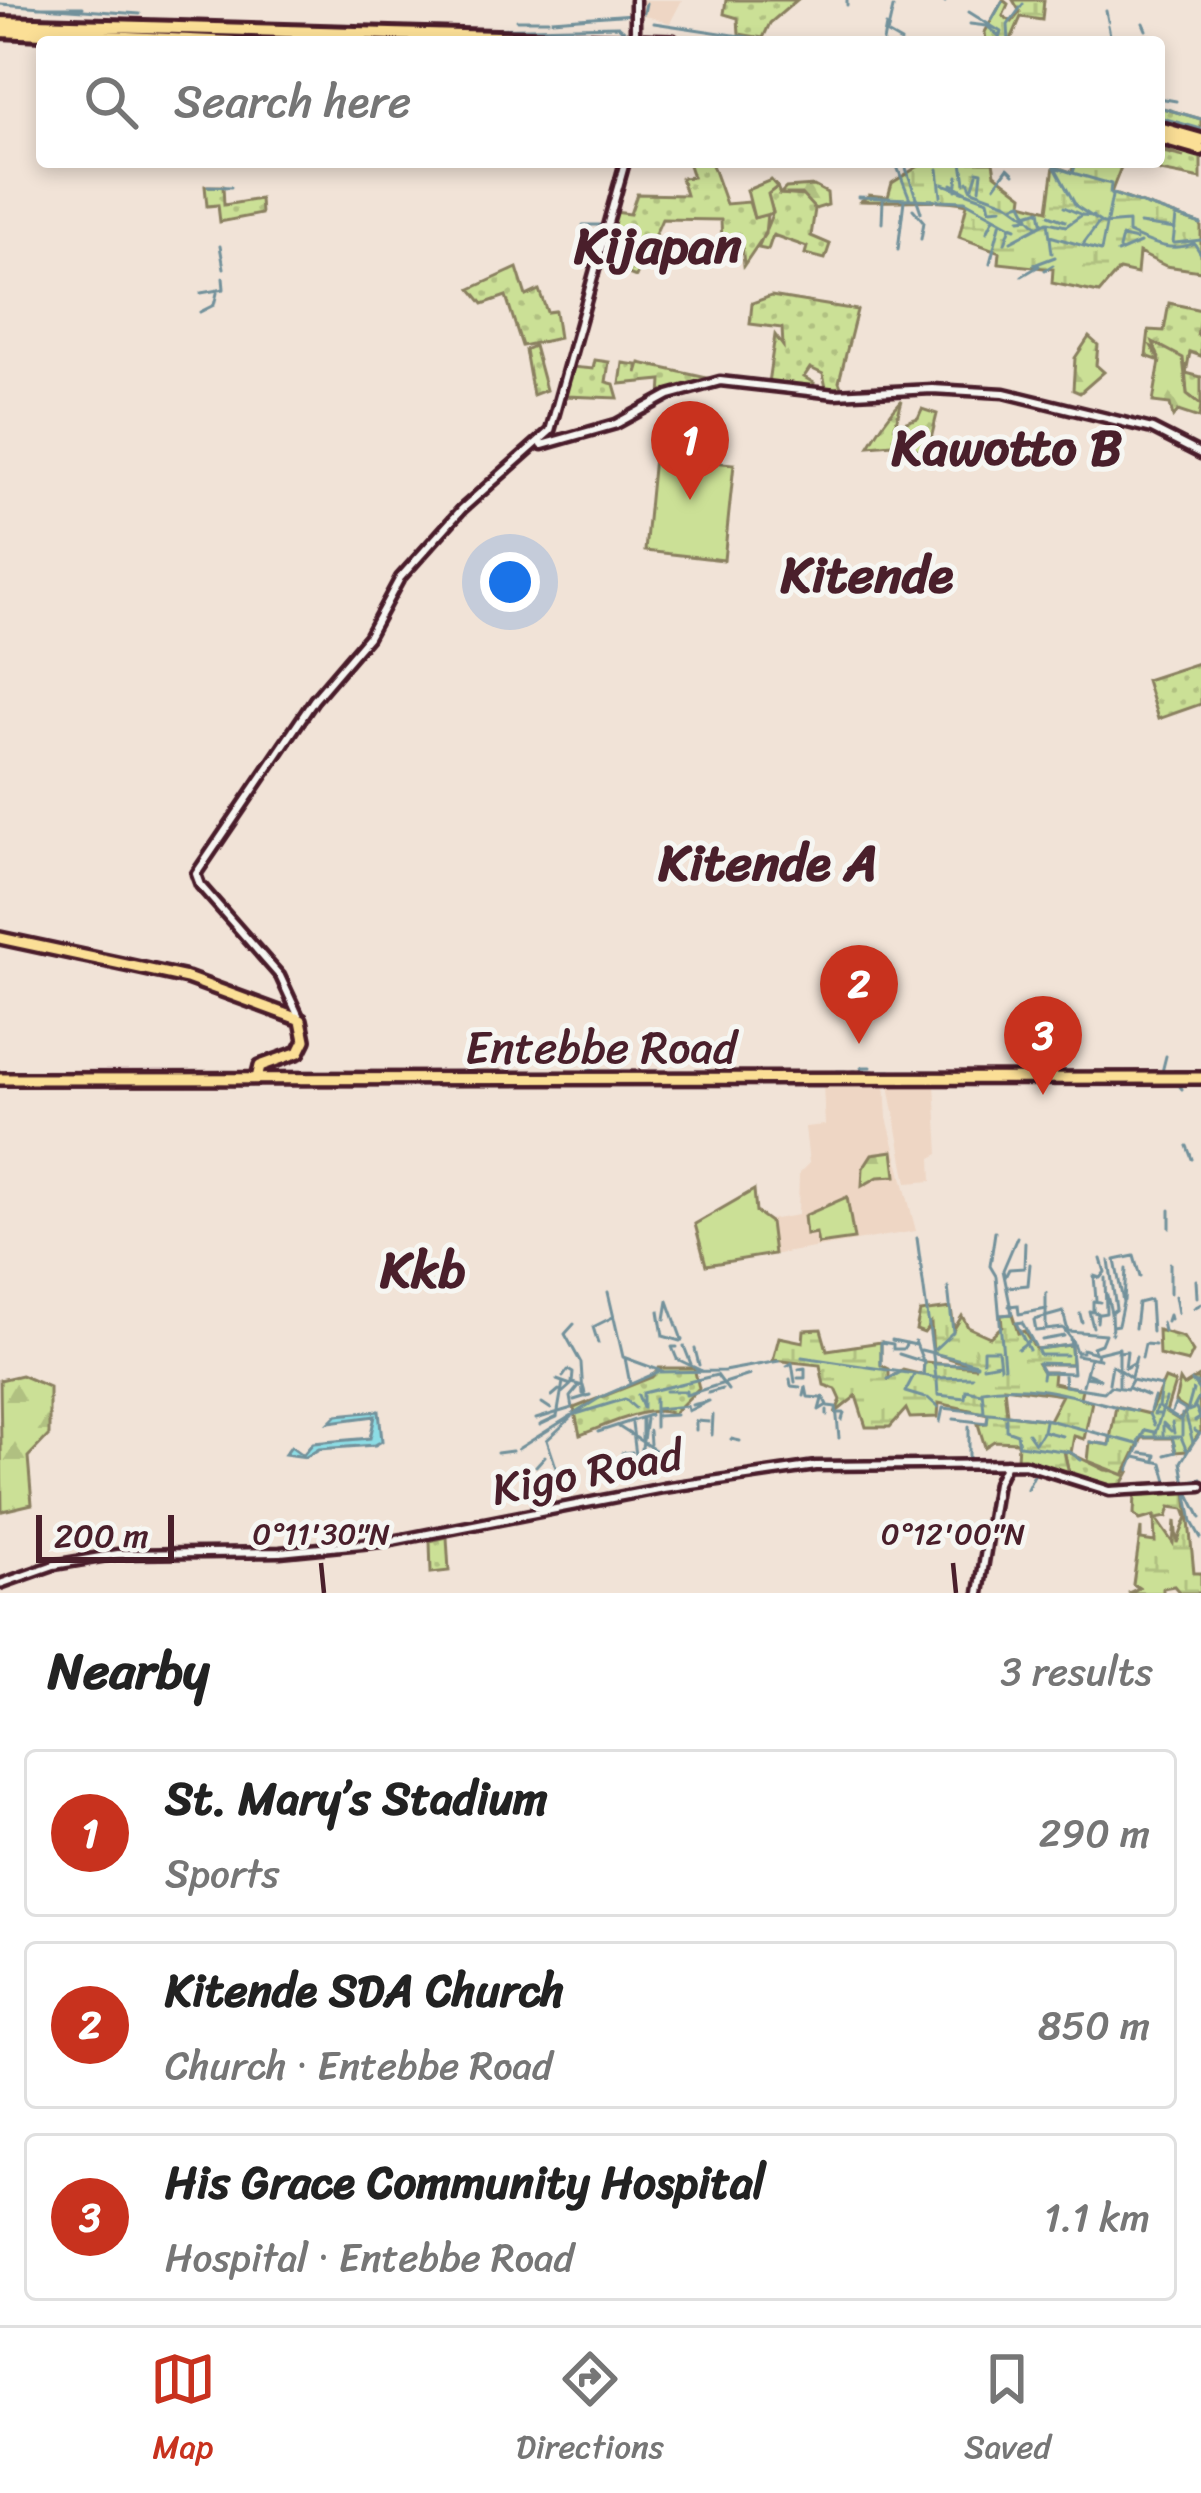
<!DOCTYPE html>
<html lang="en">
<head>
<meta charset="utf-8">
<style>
	:root { --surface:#fff; --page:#f2f2f2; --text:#222; --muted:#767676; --line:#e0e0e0; --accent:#c8321e }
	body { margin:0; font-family:Sriracha,sans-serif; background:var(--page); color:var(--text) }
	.scale { position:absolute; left:36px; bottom:30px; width:138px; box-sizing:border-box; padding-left:12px; border:6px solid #4a1f2b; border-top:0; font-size:33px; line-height:42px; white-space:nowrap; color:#4a1f2b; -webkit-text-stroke:9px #f6f6f2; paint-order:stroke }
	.you { position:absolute; left:510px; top:582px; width:42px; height:42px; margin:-30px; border:9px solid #fff; border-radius:50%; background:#1a73e8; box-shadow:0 0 0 18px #1a73e833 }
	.badge { display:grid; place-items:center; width:78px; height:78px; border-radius:50%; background:var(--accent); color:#fff; font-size:39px; font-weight:700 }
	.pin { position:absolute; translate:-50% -99px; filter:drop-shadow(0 3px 6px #0008) }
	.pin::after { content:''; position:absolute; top:63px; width:42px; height:36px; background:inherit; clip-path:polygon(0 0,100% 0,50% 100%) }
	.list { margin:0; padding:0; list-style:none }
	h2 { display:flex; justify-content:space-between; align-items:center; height:156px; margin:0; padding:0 48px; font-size:51px }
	h2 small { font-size:39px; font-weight:400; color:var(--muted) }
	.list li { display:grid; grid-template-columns:78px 1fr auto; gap:36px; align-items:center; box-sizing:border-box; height:168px; margin:0 24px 24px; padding:0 24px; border:3px solid var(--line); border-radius:12px }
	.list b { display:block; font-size:45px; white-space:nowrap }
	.list p { margin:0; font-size:39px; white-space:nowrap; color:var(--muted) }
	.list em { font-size:39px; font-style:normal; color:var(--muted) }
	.icon { flex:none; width:66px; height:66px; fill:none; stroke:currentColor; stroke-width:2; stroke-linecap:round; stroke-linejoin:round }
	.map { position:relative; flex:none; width:1201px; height:1593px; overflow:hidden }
	.search { position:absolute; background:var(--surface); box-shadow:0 6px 18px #0003; left:36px; right:36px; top:36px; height:132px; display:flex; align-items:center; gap:30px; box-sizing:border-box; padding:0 42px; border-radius:12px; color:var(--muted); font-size:45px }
	.sheet { height:732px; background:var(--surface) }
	nav { display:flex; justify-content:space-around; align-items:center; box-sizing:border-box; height:168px; border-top:3px solid var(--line); background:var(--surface); font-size:33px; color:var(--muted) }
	nav a { display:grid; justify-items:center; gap:6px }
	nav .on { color:var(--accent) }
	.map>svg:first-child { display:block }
	.built { fill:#eed6c4 }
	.grass { fill:url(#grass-dots); stroke:#8a8060; stroke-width:3 }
	.forest { fill:url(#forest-firs); stroke:#8a8060; stroke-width:3 }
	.wetland { fill:url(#wetland-marsh); stroke:#8a8060; stroke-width:3; fill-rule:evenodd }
	.green { fill:#cbe096; stroke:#8a8060; stroke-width:3 }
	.water { fill:#8cdde5; stroke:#72919b; stroke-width:3 }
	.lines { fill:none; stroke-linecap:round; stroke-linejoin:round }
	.stream { stroke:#72919b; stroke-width:3 }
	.minor-casing { stroke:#4a1f2b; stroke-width:15 }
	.major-casing { stroke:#4a1f2b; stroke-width:18 }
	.highway-casing { stroke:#4a1f2b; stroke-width:20 }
	.minor { stroke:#f6f6f2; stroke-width:6 }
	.major { stroke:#fbdf96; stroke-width:9 }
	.highway { stroke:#fbdf96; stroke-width:10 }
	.minor-bridge-casing { stroke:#4a1f2b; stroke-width:15; stroke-linecap:butt }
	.minor-bridge { stroke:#f6f6f2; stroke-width:6 }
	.ticks { fill:none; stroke:#4a1f2b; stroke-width:4.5 }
	.labels { text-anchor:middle; stroke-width:10; stroke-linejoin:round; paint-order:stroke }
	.street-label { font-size:45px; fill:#4a1f2b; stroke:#f6f6f2 }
	.quarter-label { font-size:51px; font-weight:bold; fill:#4a1f2b; stroke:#f6f6f2 }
	.ticks-label { font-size:30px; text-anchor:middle; fill:#4a1f2b; stroke:#f6f6f2; stroke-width:10; stroke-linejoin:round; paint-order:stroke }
</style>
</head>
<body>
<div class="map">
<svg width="1201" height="1593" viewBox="0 0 1201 1593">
	<defs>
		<pattern id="grass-dots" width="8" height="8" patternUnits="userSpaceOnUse" patternTransform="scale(3)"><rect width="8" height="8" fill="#cbe096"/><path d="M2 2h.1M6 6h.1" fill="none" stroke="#b0c081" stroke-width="1.8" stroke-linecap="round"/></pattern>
		<pattern id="forest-firs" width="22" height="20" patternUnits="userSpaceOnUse" patternTransform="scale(3)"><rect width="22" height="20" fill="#cbe096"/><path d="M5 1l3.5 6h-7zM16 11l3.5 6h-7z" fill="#b0c081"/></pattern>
		<pattern id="wetland-marsh" width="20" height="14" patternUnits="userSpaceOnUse" patternTransform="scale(3)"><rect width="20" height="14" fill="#cbe096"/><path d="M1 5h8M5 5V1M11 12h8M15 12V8" fill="none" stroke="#b0c081"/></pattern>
	</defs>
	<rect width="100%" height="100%" fill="#f1e3d7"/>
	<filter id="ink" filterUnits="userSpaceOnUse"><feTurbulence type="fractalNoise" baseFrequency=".00833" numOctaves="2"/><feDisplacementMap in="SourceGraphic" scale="24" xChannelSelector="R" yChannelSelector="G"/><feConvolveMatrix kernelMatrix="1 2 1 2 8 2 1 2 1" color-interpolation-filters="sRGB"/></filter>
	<g filter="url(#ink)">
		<path class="built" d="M640 0H682L670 23 640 14Z
			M885 1084 887 1118 916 1231 705 1266 693 1224 755 1188 756 1211 769 1220 798 1215 799 1173 809 1163 805 1127 825 1125 823 1085Z
			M935 1084 939 1154 931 1158 932 1181 907 1183 889 1085Z"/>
		<path class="grass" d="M726 0H797L770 23 763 38 739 34 738 18 724 14Z
			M1159 107 1201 119V134L1159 122Z
			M1159 140 1201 152V179L1160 171 1155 162 1159 151 1184 157 1159 148Z
			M688 162H711L726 204 749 202 754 218 767 214 765 234 744 265 742 244 722 240 721 220 662 219 636 277 599 262 614 212 630 214 637 194 686 195 681 178 693 177Z
			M205 186H223L224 205 260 199 261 214 220 222 218 205 207 206Z
			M777 187 780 194 804 196 815 209 811 236 830 244 825 259 805 254 807 247 773 235 768 250 758 248 773 212 767 194Z
			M517 268 526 296 539 290 547 312 555 311 559 338 522 346 506 296 483 304 471 289Z
			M771 296 857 310 839 382 844 394 827 392 823 374 810 368 804 377 814 383 812 390 768 383 775 335 783 346 782 328 750 324 752 303Z
			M1169 303 1201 310 1197 336 1201 330V356L1190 352 1186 373 1201 377V405L1187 394 1185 365 1152 347 1160 361 1146 356 1149 330 1164 331Z
			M534 346 546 390 533 395 525 350Z
			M595 360 609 362 606 382 614 384 618 398 565 396 572 367 593 369Z
			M623 363 637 365V373L640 363 716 380 661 397 662 380 620 384Z
			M902 400 895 426 918 418 922 409 937 414 929 447 922 452 905 443 869 446C880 428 887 416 902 400Z
			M1201 662V704L1158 719 1146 680Z
			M659 1368H694L699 1388 673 1414C649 1403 601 1428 580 1435L574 1408 652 1377Z
			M1064 1450 1105 1470 1129 1472 1120 1488 1069 1473Z
			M447 1537 449 1571 431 1573 430 1541Z"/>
		<path class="forest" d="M771 180 777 187 768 194 773 213 754 218 747 190Z
			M814 186 827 193 828 205 815 209 801 194H780L786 188Z
			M1089 337 1098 345 1096 365 1104 372 1080 393 1073 390 1075 358Z
			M1153 342 1183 358 1187 394 1201 405 1199 418 1178 411 1173 417 1170 404 1153 402 1160 361Z
			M893 1151 896 1176 878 1177 862 1186 863 1168 872 1154Z
			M21 1375 49 1387V1435L28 1457 32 1504 2 1511 0 1380Z"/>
		<path class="wetland" d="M1003 0 1008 4 1003 16 1012 22 1020 12 1013 0H1044L1042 20 1021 17 1010 42H986L985 32Z
			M925 162H993L995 174 1023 195 1022 203 1048 210 1054 166 1071 172 1076 162 1121 167 1111 193 1201 224V271L1166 266 1139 253 1137 274 1119 270 1099 293 1052 283 1053 269 999 263 1000 252 959 237 967 204C932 197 897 203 861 201L869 195 888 197 892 183Z
			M951 1308 954 1329 962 1316 968 1327 990 1337 1002 1326 1001 1315 1012 1314 1018 1333 1024 1331 1036 1349 1071 1345 1072 1364H1038L1043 1372H1054L1053 1383 1082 1389 1080 1398 1092 1401 1084 1439 1074 1436 1071 1453 1064 1451 1069 1473 1017 1460 1018 1442 994 1441 985 1447 978 1424 987 1423 988 1414 939 1403 938 1417 910 1418 906 1409 890 1427H866L856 1396 835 1413 841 1400 836 1389 824 1385 820 1365 773 1360 779 1337 803 1342 804 1330 821 1329 827 1350 881 1342V1365L889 1369V1379L903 1370 923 1375 924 1362 976 1367 933 1353 931 1324 924 1333 916 1330 920 1312ZM1004 1387 1062 1395 1049 1420 1007 1415Z
			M1158 1330 1183 1337 1193 1352 1188 1362 1159 1355Z
			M1198 1377 1201 1431 1187 1451 1176 1452 1172 1438H1142L1124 1475 1088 1461 1090 1442 1109 1445 1116 1406 1149 1414 1165 1379 1175 1383 1166 1412 1179 1420 1187 1410 1175 1402 1180 1380 1184 1386Z
			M1186 1490 1194 1573H1201V1593H1180L1174 1586 1163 1588V1593H1128L1139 1588 1133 1584 1141 1528V1540L1155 1542 1154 1516 1140 1520 1134 1514 1135 1495ZM1170 1507 1184 1509 1187 1517 1177 1543 1175 1521 1173 1543 1156 1519 1167 1517Z"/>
		<path class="green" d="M654 457 734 464 724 560 645 551Z
			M754 1190 756 1212 770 1222 774 1254 706 1265 695 1224Z
			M847 1197 854 1239 818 1244 816 1233 806 1235 804 1216Z"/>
		<path class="water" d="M379 1411 382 1441 375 1445 319 1449 306 1457 285 1454 291 1446 303 1455 313 1443 370 1438 375 1416 330 1422 337 1415Z"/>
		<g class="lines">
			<path class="stream" d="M847 0V5
				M945 2 946 0
				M894 3V0
				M0 4 140 14
				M38 7H83
				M893 8 887 34 901 42
				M1106 11 1108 21
				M639 12V15
				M969 12 1001 32 998 42
				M644 13 646 3
				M517 20H548
				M552 20 633 14
				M992 20 1002 2
				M654 23 781 42
				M1143 23 1146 30
				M970 24 987 26 999 36
				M1108 25 1110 35
				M431 30 618 26 628 34
				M674 38 723 42
				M1145 41 1146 38
				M883 42 886 26
				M1009 42 1008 25 1023 4
				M1159 98 1176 101
				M1159 107 1201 119
				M1159 117 1201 129
				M1159 122 1201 134
				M962 162 965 183
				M1052 162 1076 206 1103 224 1128 222V233C1147 241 1171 254 1194 243L1201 254
				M1076 162 1073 173 1111 184 1110 193 1201 224
				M1055 167 1073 173
				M906 168 921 212
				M898 169 910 199
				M938 169 941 196
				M977 171 982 172 980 189
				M968 181 972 190 1008 203 1029 218
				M943 184 988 200 990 209 1002 208
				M952 184 971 194
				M208 186 231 187
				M995 186 1008 168 1014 174
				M973 187 977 174
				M956 190 958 176
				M858 197 965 201 1011 226
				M1015 205 1022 203 1029 217
				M1064 207 1082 215
				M913 209 924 222 921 239
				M1027 214 1040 210 1042 222
				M1049 215 1065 221
				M1020 219 1029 218 1038 227
				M882 223 883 200
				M1140 224 1175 229
				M583 225H605
				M987 232 994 218
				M1050 236 1101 251 1112 196
				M1011 241 1047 222
				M1005 243 1011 226 1016 228
				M1084 243 1098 224
				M1173 243 1176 217
				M1175 243 1201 240
				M220 246 224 268
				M1119 249 1122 237 1136 240
				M898 250 904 200
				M1052 253 1048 222 1066 226 1082 215 1093 216
				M1117 253 1140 243
				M990 263 1001 221
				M1034 265 1055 257
				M1045 270 1053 265
				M1022 276 1039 266
				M201 293 224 289 223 278
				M200 312 214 305 217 293
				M861 1067H871
				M593 1069 595 1074 616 1073
				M861 1070 874 1071
				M837 1071H846
				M852 1071H856
				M878 1071H890
				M1168 1071 1201 1073
				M895 1072 945 1073
				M989 1072H1001
				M1007 1072 1015 1073
				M1020 1072 1022 1073
				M1027 1072H1076
				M1105 1072 1118 1073
				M0 1073H13
				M16 1073H21
				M24 1073H34
				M39 1073 93 1074
				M97 1073H154
				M158 1073 199 1074
				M262 1073 327 1074
				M329 1073H348
				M507 1073 524 1074
				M652 1073H665
				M721 1073H774
				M779 1073 825 1072
				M949 1073H962
				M965 1073H969
				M974 1073H984
				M1082 1073H1090
				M1095 1073H1102
				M1122 1073 1162 1072 1166 1056
				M203 1074H251L255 1065
				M580 1074H591L589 1069
				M620 1074 641 1073
				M671 1074H687
				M1178 1084 1182 1089
				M1193 1085H1197
				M1187 1146 1192 1159
				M1170 1228V1210
				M995 1232 990 1266 996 1276 1004 1367
				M1109 1261 1116 1309 1111 1313 1112 1334
				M1005 1277 1009 1269 1024 1268 1025 1242
				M1196 1280 1197 1297
				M1008 1287 1028 1285 1030 1264
				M608 1292 623 1357 664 1372
				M1046 1293V1328
				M1170 1293V1263
				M1107 1295 1111 1313
				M1175 1296 1178 1313
				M1096 1300 1094 1276 1100 1278 1105 1272 1101 1259
				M1124 1301 1126 1269
				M1009 1306 1018 1305 1019 1314 1047 1309
				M1194 1308 1201 1304
				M659 1311 663 1336 680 1341
				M1093 1311V1301L1100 1302
				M1080 1314 1082 1322
				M1100 1314 1106 1313 1105 1278
				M1001 1315 1012 1314 1003 1270 1017 1237
				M665 1319 668 1301 682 1340
				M1167 1321 1169 1315 1170 1319
				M1022 1322 1016 1323 1029 1350
				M1162 1322 1164 1331
				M574 1324 565 1334 581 1363 583 1394
				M1023 1324 1035 1346
				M1112 1326 1118 1325 1123 1302 1115 1260 1134 1256 1140 1277
				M1093 1327 1089 1311 1098 1313 1097 1322
				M1135 1328 1138 1303 1150 1300 1152 1332
				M892 1340 916 1345
				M1042 1340 1064 1336
				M1072 1340 1076 1352H1082
				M915 1341 923 1361
				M598 1343 593 1327 613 1317
				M684 1346 691 1364
				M677 1347H672L677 1359 702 1371
				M695 1349 699 1365
				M935 1349 953 1332 948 1287
				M1018 1349 1030 1340
				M1082 1349 1096 1353
				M921 1350 977 1364
				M1095 1352 1093 1347 1101 1344 1105 1334
				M1118 1352 1127 1351 1125 1368 1135 1362
				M899 1354 924 1362 923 1375 936 1378 917 1238
				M1040 1355 1037 1349 1069 1345
				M1040 1355H1066
				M1076 1355 1100 1359
				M802 1357 921 1375
				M625 1358 630 1384
				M1097 1358 1098 1353 1119 1348V1385
				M1142 1358 1145 1344 1155 1345
				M983 1361V1350H998L1000 1367
				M881 1364V1342L893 1344V1349H903L907 1343
				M936 1364 977 1365
				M787 1366 792 1363 795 1382
				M983 1366 999 1363
				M1043 1372 1038 1363 1070 1364
				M914 1375 905 1392 925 1398
				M1064 1375 1065 1386 1104 1392 1110 1386 1127 1389 1132 1380 1161 1386 1158 1407 1180 1420
				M563 1377 568 1370 573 1373 572 1383 583 1386 586 1397
				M1085 1377 1100 1379 1086 1373
				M1131 1377 1136 1357
				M798 1378H805V1368L799 1369
				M936 1378 972 1377
				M1042 1378 1043 1372 1073 1373 1070 1337 1063 1328 1036 1331 1034 1320 1063 1312 1068 1331 1105 1334
				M790 1379 791 1386 800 1387
				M888 1379 901 1372
				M557 1380 571 1385 562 1393
				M937 1380 938 1395 965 1398 966 1390 981 1393
				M1109 1383 1112 1365 1131 1378
				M1083 1385 1090 1358
				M1201 1385 1192 1381 1201 1393
				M1129 1388 1148 1396
				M666 1391H686V1395L750 1375
				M708 1393 722 1389
				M1201 1394 1193 1409 1185 1412 1193 1443 1181 1462 1192 1522 1201 1538
				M638 1395 643 1408V1393L717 1375 728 1390
				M552 1396 559 1390
				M804 1396 806 1387 808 1397 820 1398
				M823 1397 827 1405 819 1410 822 1399Z
				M928 1398 938 1407
				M655 1399V1427
				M574 1400 590 1395
				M542 1403 551 1409
				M828 1406 836 1407 839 1438
				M1156 1408 1154 1414H1161L1166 1399
				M1188 1408 1193 1390
				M656 1409 687 1406 688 1411 709 1401 692 1405
				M984 1411 982 1390C1034 1380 1086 1401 1136 1411
				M1150 1411 1154 1397
				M1172 1412 1175 1404 1185 1410
				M837 1413H844L842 1420
				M1149 1414 1154 1425
				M1182 1414V1435
				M573 1415 625 1399 635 1408
				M827 1415V1410
				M655 1416 676 1415
				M1006 1418V1430L1017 1434 1019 1445 1070 1452 1081 1460
				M536 1419 572 1408 570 1397 579 1386
				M954 1419 987 1423 988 1415
				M1045 1421 1043 1431 1062 1436
				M1195 1421 1200 1418 1196 1408
				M940 1422 943 1408 1045 1419 1137 1444 1145 1430 1154 1432
				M1172 1423 1174 1433
				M632 1424 637 1463
				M540 1425 557 1417 563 1382
				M619 1427 658 1452
				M696 1430V1421L709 1422
				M1194 1430 1200 1434 1195 1441
				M649 1431 650 1444
				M598 1432 650 1415
				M1028 1433 1035 1443 1042 1432
				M1155 1434 1161 1414
				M712 1435 713 1415
				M1163 1435V1423L1171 1431
				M1142 1437H1181L1186 1449
				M642 1439V1420
				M731 1439 740 1441
				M1090 1442 1110 1445 1111 1437
				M641 1448V1455L646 1419
				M518 1449 601 1397 658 1372 724 1371 779 1361
				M497 1453 512 1451
				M622 1453 632 1452
				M1141 1453 1156 1455 1155 1461
				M1165 1455 1176 1452 1173 1440
				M1135 1457 1162 1463 1168 1485
				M969 1458V1426
				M536 1466 545 1456
				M556 1467 547 1440 572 1417
				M1129 1470 1140 1444
				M995 1478 996 1466
				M1187 1481 1201 1479
				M1027 1489 1036 1471
				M1188 1492 1201 1518
				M1170 1493 1185 1492
				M998 1501 1007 1470 1031 1469
				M995 1517 998 1505
				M991 1551 995 1522
				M982 1593 990 1556"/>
			<defs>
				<path id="minor" d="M635 0V31
					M542 445 616 424 669 395 720 381 835 394 932 389 1004 393 1152 429 1201 454
					M299 1017 280 976 200 885 196 874 314 700 368 637 400 578 462 509 550 431 625 162
					M0 1584 54 1565 118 1554 280 1552 392 1541 663 1488 816 1466 1024 1464 1110 1491 1201 1486
					M979 1593 997 1483 1006 1464"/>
				<path id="major" d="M0 938 187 978 301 1020 305 1040 299 1052 260 1066 257 1078
					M0 1079 1201 1078"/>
				<path id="highway" d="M0 23 672 42
					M0 31 232 42
					M1159 128 1201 140
					M1159 137 1201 149"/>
			</defs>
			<use href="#minor" class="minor-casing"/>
			<use href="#major" class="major-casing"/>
			<use href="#highway" class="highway-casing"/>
			<use href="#minor" class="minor"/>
			<use href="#major" class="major"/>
			<use href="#highway" class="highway"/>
			<defs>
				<path id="minor-bridge" d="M635 31V42"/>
			</defs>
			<use href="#minor-bridge" class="minor-bridge-casing"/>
			<use href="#minor-bridge" class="minor-bridge"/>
		</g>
	</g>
	<path class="ticks" d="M321 1563 324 1593M953 1563 956 1593"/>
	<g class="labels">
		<g class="street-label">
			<text x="601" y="1063">Entebbe Road</text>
			<text transform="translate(587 1471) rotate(-11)" y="16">Kigo Road</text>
		</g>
		<g class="quarter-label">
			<text x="658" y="263">Kijapan</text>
			<text x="1007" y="465">Kawotto B</text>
			<text x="867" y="592">Kitende</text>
			<text x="768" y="880">Kitende A</text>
			<text x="423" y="1287">Kkb</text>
		</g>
	</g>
	<g class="ticks-label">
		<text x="321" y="1544">0°11'30"N</text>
		<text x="953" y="1544">0°12'00"N</text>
	</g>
</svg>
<div class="scale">200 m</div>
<div class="you"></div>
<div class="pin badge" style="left:690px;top:500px">1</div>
<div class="pin badge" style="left:859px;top:1044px">2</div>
<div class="pin badge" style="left:1043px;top:1095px">3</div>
<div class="search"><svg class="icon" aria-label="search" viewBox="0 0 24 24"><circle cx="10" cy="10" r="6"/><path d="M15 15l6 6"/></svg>Search here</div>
</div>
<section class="sheet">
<h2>Nearby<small>3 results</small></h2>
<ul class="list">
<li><span class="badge">1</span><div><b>St. Mary’s Stadium</b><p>Sports</p></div><em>290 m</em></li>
<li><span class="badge">2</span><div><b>Kitende SDA Church</b><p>Church · Entebbe Road</p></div><em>850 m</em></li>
<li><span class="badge">3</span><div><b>His Grace Community Hospital</b><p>Hospital · Entebbe Road</p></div><em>1.1 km</em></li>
</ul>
</section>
<nav>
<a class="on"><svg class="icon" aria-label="map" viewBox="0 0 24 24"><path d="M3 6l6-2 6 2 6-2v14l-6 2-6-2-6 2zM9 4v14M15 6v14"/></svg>Map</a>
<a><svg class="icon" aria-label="directions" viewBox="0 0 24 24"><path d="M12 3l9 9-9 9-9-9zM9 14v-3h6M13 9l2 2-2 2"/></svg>Directions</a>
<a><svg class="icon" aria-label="saved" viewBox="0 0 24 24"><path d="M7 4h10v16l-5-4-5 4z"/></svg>Saved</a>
</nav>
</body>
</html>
